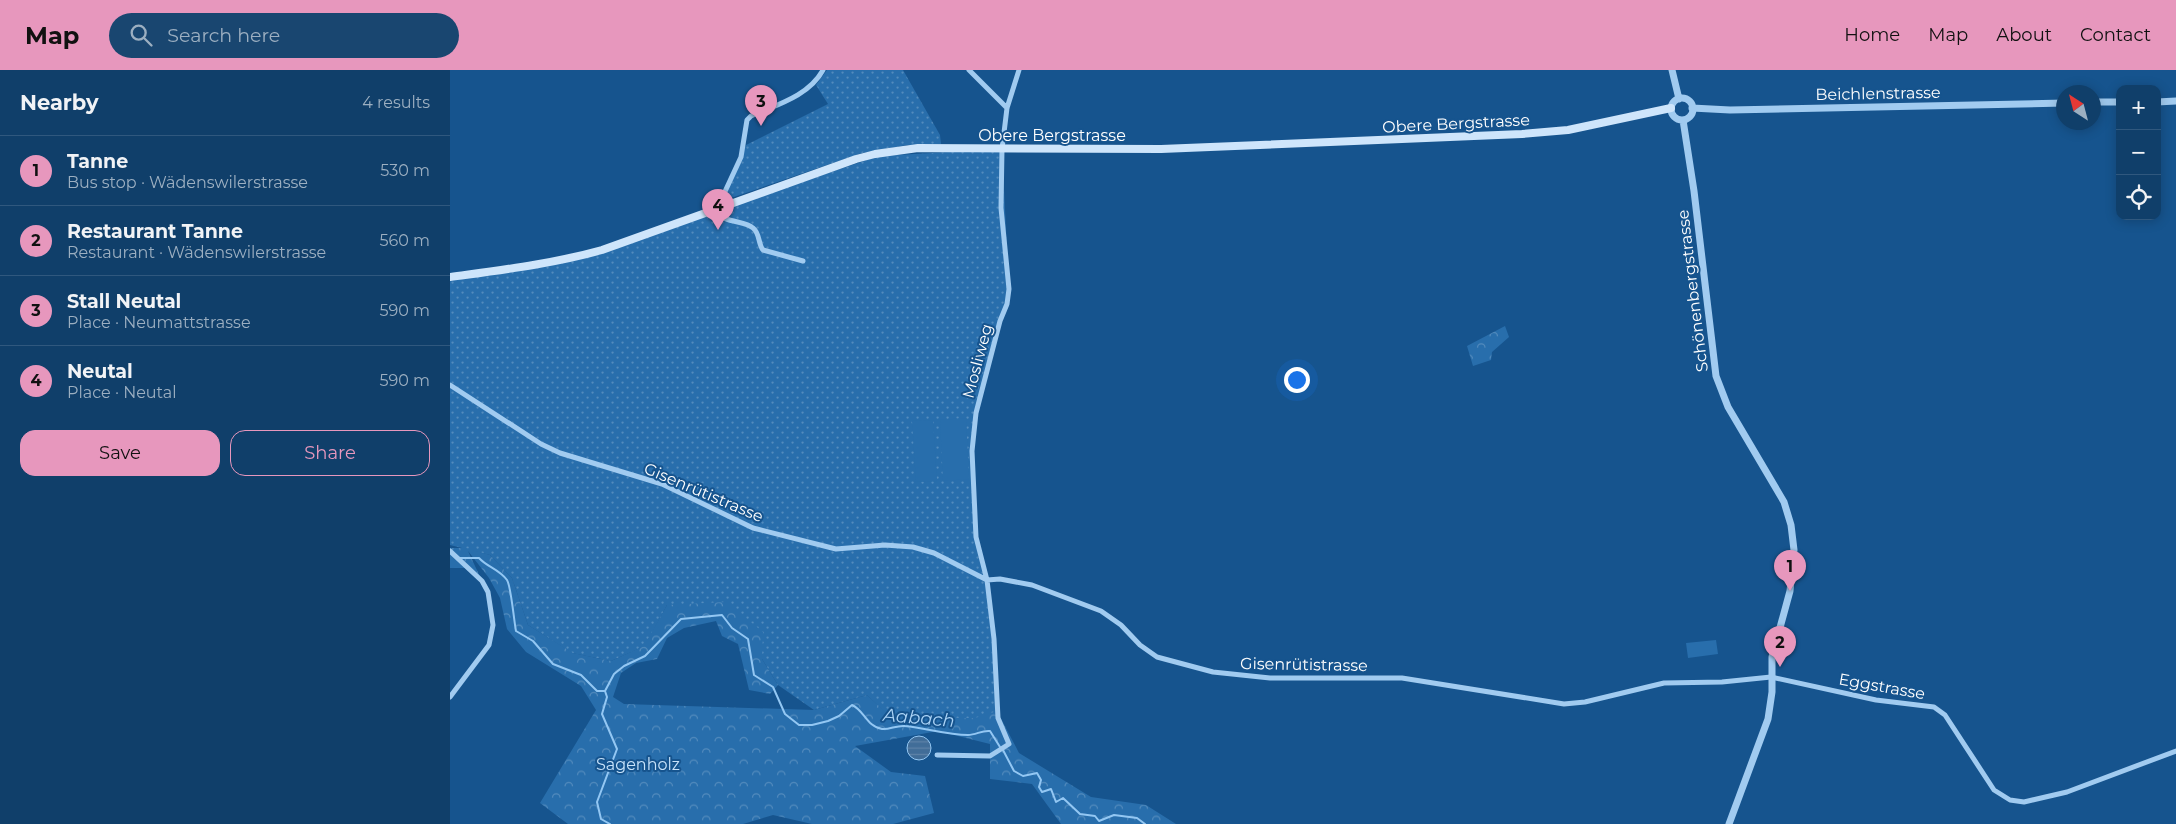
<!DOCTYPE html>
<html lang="en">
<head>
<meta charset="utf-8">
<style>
	:root { --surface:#103f6a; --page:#194670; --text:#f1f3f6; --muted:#9cafc1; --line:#30587e; --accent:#e797bd }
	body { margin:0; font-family:Montserrat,sans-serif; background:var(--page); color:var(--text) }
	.controls { position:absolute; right:15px; top:15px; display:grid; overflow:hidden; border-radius:10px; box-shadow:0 2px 12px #0003 }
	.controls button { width:45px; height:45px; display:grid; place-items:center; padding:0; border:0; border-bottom:1px solid var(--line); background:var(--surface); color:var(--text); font:25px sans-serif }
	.compass { position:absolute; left:1606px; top:15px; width:45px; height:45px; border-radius:50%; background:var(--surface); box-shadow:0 2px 12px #0003; rotate:324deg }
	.you { position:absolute; left:846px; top:309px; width:18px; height:18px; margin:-12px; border:4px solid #fff; border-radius:50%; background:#1a73e8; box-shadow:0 0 0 8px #1a73e833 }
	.badge { display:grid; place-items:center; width:32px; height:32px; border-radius:50%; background:var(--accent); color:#111; font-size:16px; font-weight:700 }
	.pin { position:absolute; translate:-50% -41px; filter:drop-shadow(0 1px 2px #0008) }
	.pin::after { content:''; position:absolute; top:26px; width:18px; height:15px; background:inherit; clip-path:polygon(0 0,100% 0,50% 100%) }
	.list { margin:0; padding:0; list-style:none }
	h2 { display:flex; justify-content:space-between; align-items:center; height:65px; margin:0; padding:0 20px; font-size:21px }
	h2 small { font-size:16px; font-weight:400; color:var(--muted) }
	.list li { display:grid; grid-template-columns:32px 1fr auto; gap:15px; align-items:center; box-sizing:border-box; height:70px; padding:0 20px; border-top:1px solid var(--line) }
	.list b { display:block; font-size:19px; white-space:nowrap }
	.list p { margin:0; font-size:16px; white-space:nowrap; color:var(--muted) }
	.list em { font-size:16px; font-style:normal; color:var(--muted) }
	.actions { display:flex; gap:10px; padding:15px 20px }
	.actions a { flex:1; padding:11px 0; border:1px solid var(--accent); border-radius:15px; text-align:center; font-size:18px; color:var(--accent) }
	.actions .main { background:var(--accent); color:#111 }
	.icon { flex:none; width:28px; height:28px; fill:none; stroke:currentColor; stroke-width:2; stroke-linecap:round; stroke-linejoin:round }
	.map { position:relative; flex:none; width:1726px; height:754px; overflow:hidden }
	header { display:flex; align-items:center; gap:30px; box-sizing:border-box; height:70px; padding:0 25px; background:var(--accent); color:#111 }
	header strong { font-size:24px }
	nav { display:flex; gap:28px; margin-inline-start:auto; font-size:18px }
	.search { width:350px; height:45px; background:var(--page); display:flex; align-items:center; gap:12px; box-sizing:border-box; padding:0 18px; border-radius:28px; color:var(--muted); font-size:19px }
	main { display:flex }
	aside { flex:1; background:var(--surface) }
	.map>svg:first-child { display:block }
	.grass { fill:url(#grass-dots) }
	.forest { fill:url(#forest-crowns) }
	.park { fill:#286eac }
	.water { fill:url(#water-rules); stroke:#93c7f3 }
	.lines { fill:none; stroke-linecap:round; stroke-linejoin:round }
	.stream { stroke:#93c7f3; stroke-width:2 }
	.minor { stroke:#a1cbf0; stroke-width:5 }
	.tertiary { stroke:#a1cbf0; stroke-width:7 }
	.secondary { stroke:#cee5fb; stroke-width:8 }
	.labels { text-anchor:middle; stroke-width:4; stroke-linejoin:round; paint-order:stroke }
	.street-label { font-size:16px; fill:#fff; stroke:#16548e }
	.park-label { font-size:16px; fill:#c7e3fb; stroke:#16548e }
	.water-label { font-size:18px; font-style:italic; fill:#acd4f7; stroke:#16548e }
</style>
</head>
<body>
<header>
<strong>Map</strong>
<div class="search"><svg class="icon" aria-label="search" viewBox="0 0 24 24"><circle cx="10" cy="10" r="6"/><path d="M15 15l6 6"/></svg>Search here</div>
<nav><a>Home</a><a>Map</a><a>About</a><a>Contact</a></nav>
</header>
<main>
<aside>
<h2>Nearby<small>4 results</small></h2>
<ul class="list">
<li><span class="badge">1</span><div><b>Tanne</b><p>Bus stop · Wädenswilerstrasse</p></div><em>530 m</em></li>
<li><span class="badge">2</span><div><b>Restaurant Tanne</b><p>Restaurant · Wädenswilerstrasse</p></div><em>560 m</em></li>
<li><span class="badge">3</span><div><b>Stall Neutal</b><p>Place · Neumattstrasse</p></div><em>590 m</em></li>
<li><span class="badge">4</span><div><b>Neutal</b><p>Place · Neutal</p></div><em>590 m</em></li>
</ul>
<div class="actions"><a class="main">Save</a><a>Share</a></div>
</aside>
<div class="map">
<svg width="1726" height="754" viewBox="0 0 1726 754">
	<defs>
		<pattern id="grass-dots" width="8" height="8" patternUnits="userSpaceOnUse" patternTransform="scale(1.25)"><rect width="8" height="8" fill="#286eac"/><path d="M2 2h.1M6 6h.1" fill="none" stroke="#538bbd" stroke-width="1.8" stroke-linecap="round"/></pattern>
		<pattern id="forest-crowns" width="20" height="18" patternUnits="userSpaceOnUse" patternTransform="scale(1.25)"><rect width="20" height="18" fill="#286eac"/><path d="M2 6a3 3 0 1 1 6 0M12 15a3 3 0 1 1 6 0" fill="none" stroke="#538bbd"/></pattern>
		<pattern id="water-rules" width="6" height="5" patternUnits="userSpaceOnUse" patternTransform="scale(1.25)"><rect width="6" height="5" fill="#416d98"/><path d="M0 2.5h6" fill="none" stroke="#5e83a7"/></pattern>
	</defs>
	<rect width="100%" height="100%" fill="#16548e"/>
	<path class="grass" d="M377 0H453L490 65 491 74 457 75 412 83 278 129 276 126 277 122 296 75 378 34 366 15Z
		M552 79 559 219 526 343 522 381 526 467 537 510 548 648H441L417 625 364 640 328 615 312 589V562L217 535 195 576 161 591 122 583 78 555 62 508 40 485 0 475V209L82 196 177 170 429 86Z"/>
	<path class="forest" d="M1055 256 1059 267 1042 282 1041 290 1023 296 1017 276Z
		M0 478H16L40 485 62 508 78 555 123 583 161 591 194 576 217 535 276 532 313 562 312 589 328 615 320 624 299 620 288 574 272 566 266 551 234 558 217 568 207 589 186 593 171 603 163 627 174 634 364 640 417 625 442 648H525L547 641 569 683 641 727 696 735 726 754H611L582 714 540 709V674L488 661 405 676 441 702 475 706 484 743 443 754H362L323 745 293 754H118L90 733 146 640 131 616 76 582 57 559 50 528 39 508 18 481 32 511 18 498H0Z"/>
	<path class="park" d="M516 348 519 409 493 411 490 350Z
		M483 350 487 411 466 412 462 351Z
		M1266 570 1268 584 1238 588 1236 573Z"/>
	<path class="water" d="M457 678a12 12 0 1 1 24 0a12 12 0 1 1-24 0Z"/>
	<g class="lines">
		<path class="stream" d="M9 488H29C37 497 49 499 57 510 61 516 64 551 66 561L83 571 103 594 131 605 147 621H155
			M155 621 164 604 174 596 195 586 231 549 272 545 282 558 298 569 304 605 323 617 335 644 349 655H362L378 651 389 646 402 635C414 640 417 657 432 659 439 660 447 655 455 656 476 658 497 665 518 665 526 665 532 660 540 661L550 677
			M155 621 157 627 152 644 167 679 147 732 151 749 160 754
			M553 680 564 701 573 706 587 703 591 710 589 717 592 722 601 719 606 732 613 728 630 744 645 746 649 751 664 745 687 748 695 754"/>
		<path class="minor" d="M519 0 557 38
			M270 137 272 128 291 87 297 50 301 46C326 35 359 26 373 0
			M263 140C275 154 294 150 303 158 310 163 308 174 313 180L353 191
			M0 315 91 374 110 383 212 414 303 458 386 479 435 475 463 477 484 483 537 510 550 509 582 515 651 541 671 555 690 575 707 587 763 602 820 608H952L1114 634 1135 632 1214 613 1272 612 1321 607 1426 630 1484 637 1495 645 1544 720 1560 730 1574 732 1617 722 1726 681
			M0 481 32 511 38 522 43 555 39 575 0 627
			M487 685 540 686 559 674 548 648 544 569 537 510 526 467 522 381 526 343 550 251 557 234 559 219 551 138 552 79 557 38 569 0"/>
		<path class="tertiary" d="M1222 0 1229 29
			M1221 39a11 11 0 1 1 22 0a11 11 0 1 1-22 0Z
			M1644 32H1670
			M1707 32 1726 31
			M1242 38 1280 40 1614 33
			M1233 50 1244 121 1266 306 1278 337 1334 432 1341 455 1344 480 1340 521 1322 587V622L1318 649 1279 754"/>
		<path class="secondary" d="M0 207C51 200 102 194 152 180L406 89 425 84 468 78 711 79 1072 64 1118 60 1221 38"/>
	</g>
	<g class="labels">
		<g class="street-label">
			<text transform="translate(1428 23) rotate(-1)" y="6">Beichlenstrasse</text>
			<text transform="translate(1006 53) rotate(-3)" y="6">Obere Bergstrasse</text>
			<text x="602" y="71">Obere Bergstrasse</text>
			<text transform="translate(1242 221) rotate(-97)" y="6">Schönenbergstrasse</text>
			<text transform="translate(527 291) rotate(-75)" y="6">Mosliweg</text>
			<text transform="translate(254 422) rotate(23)" y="6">Gisenrütistrasse</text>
			<text transform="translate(854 594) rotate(1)" y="6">Gisenrütistrasse</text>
			<text transform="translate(1432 616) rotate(10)" y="6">Eggstrasse</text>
		</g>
		<g class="park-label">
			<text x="188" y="700">Sagenholz</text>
		</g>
		<g class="water-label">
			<text transform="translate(469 648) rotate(5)" y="6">Aabach</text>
		</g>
	</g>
</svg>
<div class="controls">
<button>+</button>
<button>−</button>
<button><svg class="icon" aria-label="locate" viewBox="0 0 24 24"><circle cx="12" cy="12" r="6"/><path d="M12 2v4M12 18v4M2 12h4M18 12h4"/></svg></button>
</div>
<svg class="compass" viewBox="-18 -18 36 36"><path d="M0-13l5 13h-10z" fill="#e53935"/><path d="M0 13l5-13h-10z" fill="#9cafc1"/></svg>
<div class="you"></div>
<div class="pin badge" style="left:1340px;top:521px">1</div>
<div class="pin badge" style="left:1330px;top:597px">2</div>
<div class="pin badge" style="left:311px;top:56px">3</div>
<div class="pin badge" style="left:268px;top:160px">4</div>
</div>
</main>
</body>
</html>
